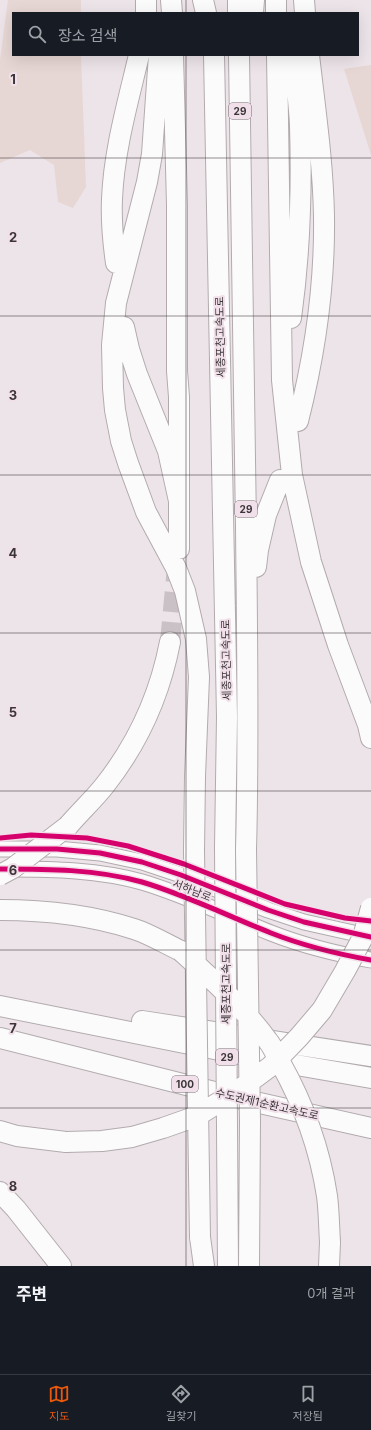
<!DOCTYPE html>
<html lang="ko">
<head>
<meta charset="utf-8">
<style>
	:root { --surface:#171b24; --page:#242831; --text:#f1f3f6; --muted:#9ea1a6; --line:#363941; --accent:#ea580c }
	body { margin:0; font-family:Inter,"Noto Sans KR",sans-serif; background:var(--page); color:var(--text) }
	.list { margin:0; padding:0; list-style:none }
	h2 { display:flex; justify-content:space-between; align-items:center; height:52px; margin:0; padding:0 16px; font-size:17px }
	h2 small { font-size:13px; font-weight:400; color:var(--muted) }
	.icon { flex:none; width:22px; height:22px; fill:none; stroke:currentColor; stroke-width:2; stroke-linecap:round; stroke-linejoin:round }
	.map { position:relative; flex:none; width:371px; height:1266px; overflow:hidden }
	.search { position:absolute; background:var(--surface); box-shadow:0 4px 16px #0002; left:12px; right:12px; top:12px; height:44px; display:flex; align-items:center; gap:10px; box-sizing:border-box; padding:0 14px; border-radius:0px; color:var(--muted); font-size:15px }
	.sheet { height:108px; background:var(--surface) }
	nav { display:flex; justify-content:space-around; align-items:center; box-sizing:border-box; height:56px; border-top:1px solid var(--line); background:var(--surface); font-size:11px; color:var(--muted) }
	nav a { display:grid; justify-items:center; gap:2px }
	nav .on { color:var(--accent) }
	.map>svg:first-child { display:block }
	.green { fill:#e7d7d4 }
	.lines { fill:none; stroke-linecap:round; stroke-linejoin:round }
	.highway-tunnel { stroke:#c9c1c6; stroke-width:20; stroke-dasharray:20 10; stroke-linecap:butt }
	.secondary-casing { stroke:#b2abae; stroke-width:17 }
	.highway-casing { stroke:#b2abae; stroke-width:22 }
	.secondary { stroke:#fcfbfc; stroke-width:15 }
	.highway { stroke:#fcfbfc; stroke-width:20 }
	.highway-bridge-casing { stroke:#b2abae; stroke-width:22; stroke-linecap:butt }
	.highway-bridge { stroke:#fcfbfc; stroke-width:20 }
	.cycleway-casing { stroke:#f1e0e9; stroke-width:8 }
	.cycleway { stroke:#d6006c; stroke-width:5 }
	.grid { fill:none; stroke:#3b3538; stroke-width:1; stroke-opacity:0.55 }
	.labels { text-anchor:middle; stroke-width:4; stroke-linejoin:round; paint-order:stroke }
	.shield { fill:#f1e0e9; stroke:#72686d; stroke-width:1 }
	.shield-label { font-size:10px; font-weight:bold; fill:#3b3538 }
	.street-label { font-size:11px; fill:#3b3538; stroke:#f1e0e9 }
	.grid-label { font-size:13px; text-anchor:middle; font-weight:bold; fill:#3b3538; stroke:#f1e0e9; stroke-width:4; stroke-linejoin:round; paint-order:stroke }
</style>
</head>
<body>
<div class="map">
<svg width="371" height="1266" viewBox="0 0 371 1266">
	<rect width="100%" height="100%" fill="#ede4e9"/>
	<path class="green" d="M8 0H81V13H13V55H81L86 187 73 208 58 202 54 165 30 150 0 163V59Z
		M371 65V155L344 69Z"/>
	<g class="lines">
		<path class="highway-tunnel" d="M170 642 177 567"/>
		<defs>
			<path id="secondary" d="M0 849H57L100 853 142 862 181 875 268 910 304 922 371 937
				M9 869C53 869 99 870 142 882 186 895 228 916 271 933 304 946 337 954 371 960"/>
			<path id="highway" d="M171 0 172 13
				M203 0 206 13
				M238 0V13
				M276 0V13
				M304 0 305 13
				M146 13V0
				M253 13 254 0
				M159 55 152 154 147 182 116 303 112 345 113 388 115 410 121 441 128 463 146 512 176 568 185 591 196 639 199 677 195 776 194 851
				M173 55 177 205V371L179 397V501
				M214 55 227 717 225 848
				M239 55C242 212 244 369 246 526 247 634 249 742 246 850
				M277 55 282 380 292 475 311 562 338 645 368 725 371 738
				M116 263C113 242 111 221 112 199 114 150 128 102 139 55
				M291 318C300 254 302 190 300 125 299 101 295 78 294 55
				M124 327 129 349 137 374 168 451 179 501V549
				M298 421C315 354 325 285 324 216 323 162 315 108 309 55
				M256 567 258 550 266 515 280 480
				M68 826C80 812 94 799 105 785 138 743 160 694 170 642
				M0 910C45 910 91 915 134 929 150 934 166 944 181 951
				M0 1006 285 1063 371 1078
				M142 1021 371 1056
				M0 1038 246 1100 371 1128
				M0 1131 17 1136 66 1142
				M0 1192 16 1209 61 1266
				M200 1237 204 1266
				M329 1266 330 1242"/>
		</defs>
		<use href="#secondary" class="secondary-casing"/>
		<use href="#highway" class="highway-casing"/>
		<use href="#secondary" class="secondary"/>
		<use href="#highway" class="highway"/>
		<defs>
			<path id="highway-bridge" d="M225 848 228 1266
				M246 850 250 1121 249 1266
				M194 851 200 1237
				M0 875 13 868 68 826
				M181 951C211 978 245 1009 268 1041 273 1047 276 1055 280 1062 303 1103 320 1150 327 1196 329 1211 329 1227 330 1242
				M66 1142 102 1141 132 1137 163 1128 197 1116 240 1089 271 1066 299 1037 322 1010 345 971 363 937 371 908"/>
		</defs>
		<use href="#highway-bridge" class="highway-bridge-casing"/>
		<use href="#highway-bridge" class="highway-bridge"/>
		<defs>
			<path id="cycleway" d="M0 838 31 835 87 838 128 846 184 864 285 904 345 918 371 921
				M0 849H57L100 853 142 862 181 875 268 910 304 922 371 937
				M0 869C47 869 96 869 142 882 186 895 228 916 271 933 304 946 337 954 371 960"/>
		</defs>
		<use href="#cycleway" class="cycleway-casing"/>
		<use href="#cycleway" class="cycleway"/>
	</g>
	<path class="grid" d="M186 0V13M186 55V1266M0 158H371M0 316H371M0 475H371M0 633H371M0 791H371M0 950H371M0 1108H371"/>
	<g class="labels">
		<g class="shield">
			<rect x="229" y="103" width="22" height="16" rx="3"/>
			<rect x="235" y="501" width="22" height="16" rx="3"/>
			<rect x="216" y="1049" width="22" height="16" rx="3"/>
			<rect x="172" y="1076" width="26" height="16" rx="3"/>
		</g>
		<g class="shield-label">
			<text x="240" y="115">29</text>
			<text x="246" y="513">29</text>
			<text x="227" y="1061">29</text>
			<text x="185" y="1088">100</text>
		</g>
		<g class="street-label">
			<text transform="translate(220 337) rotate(-91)" y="4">세종포천고속도로</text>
			<text transform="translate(226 660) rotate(-91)" y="4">세종포천고속도로</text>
			<text transform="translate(192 890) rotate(22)" y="4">서하남로</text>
			<text transform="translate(226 984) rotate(-90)" y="4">세종포천고속도로</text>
			<text transform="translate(267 1104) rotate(13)" y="4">수도권제1순환고속도로</text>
		</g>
	</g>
	<g class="grid-label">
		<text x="13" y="84">1</text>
		<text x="13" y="242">2</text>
		<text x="13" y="400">3</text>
		<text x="13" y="558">4</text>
		<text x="13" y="717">5</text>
		<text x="13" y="875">6</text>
		<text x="13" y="1033">7</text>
		<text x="13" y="1191">8</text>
	</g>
</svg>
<div class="search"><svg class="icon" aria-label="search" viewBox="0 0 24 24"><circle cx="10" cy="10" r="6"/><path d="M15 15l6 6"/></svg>장소 검색</div>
</div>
<section class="sheet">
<h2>주변<small>0개 결과</small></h2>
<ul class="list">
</ul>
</section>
<nav>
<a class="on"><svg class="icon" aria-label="map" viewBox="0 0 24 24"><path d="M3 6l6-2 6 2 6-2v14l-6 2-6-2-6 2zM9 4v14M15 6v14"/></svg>지도</a>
<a><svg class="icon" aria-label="directions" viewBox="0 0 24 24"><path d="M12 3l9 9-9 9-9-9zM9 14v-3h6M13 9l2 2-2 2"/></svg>길찾기</a>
<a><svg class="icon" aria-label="saved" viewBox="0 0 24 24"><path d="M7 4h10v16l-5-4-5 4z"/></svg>저장됨</a>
</nav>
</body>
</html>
